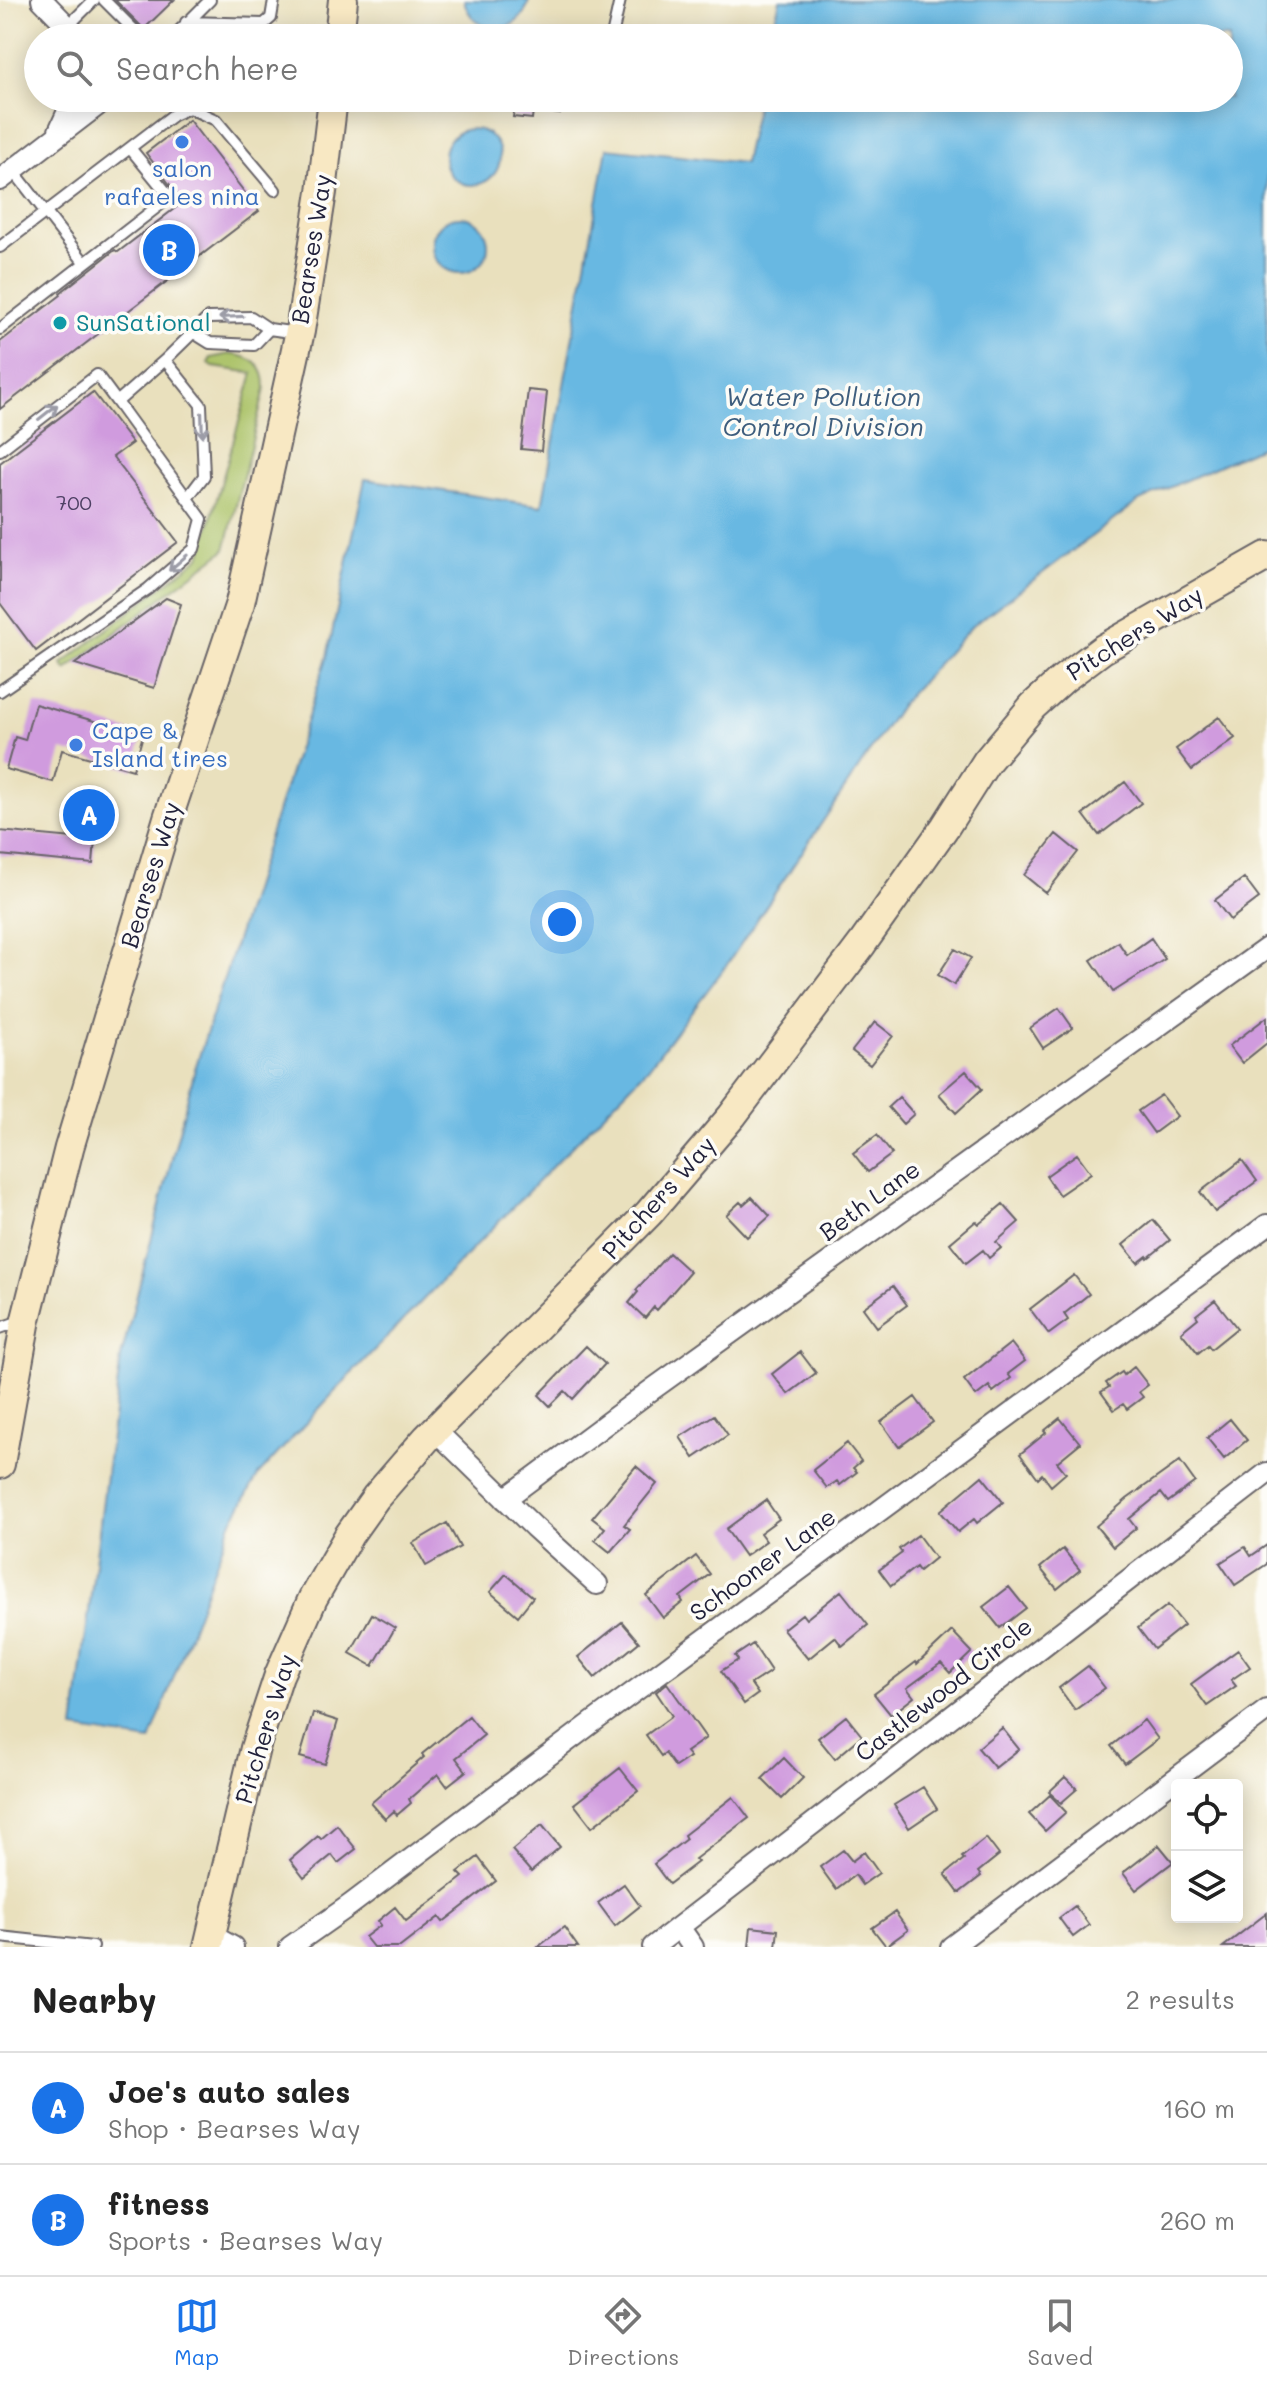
<!DOCTYPE html>
<html lang="en">
<head>
<meta charset="utf-8">
<style>
	:root { --surface:#fff; --page:#f2f2f2; --text:#222; --muted:#767676; --line:#e0e0e0; --accent:#1a73e8 }
	body { margin:0; font-family:Mali,sans-serif; background:var(--page); color:var(--text) }
	.controls { position:absolute; right:24px; bottom:24px; display:grid; overflow:hidden; border-radius:8px; box-shadow:0 4px 20px #0003 }
	.controls button { width:72px; height:72px; display:grid; place-items:center; padding:0; border:0; border-bottom:2px solid var(--line); background:var(--surface); color:var(--text); font:40px sans-serif }
	.you { position:absolute; left:562px; top:922px; width:28px; height:28px; margin:-20px; border:6px solid #fff; border-radius:50%; background:#1a73e8; box-shadow:0 0 0 12px #1a73e833 }
	.badge { display:grid; place-items:center; width:52px; height:52px; border-radius:50%; background:var(--accent); color:#fff; font-size:26px; font-weight:700 }
	.pin { position:absolute; translate:-50% -50%; border:4px solid #fff; box-shadow:0 2px 8px #0006 }
	.list { margin:0; padding:0; list-style:none }
	h2 { display:flex; justify-content:space-between; align-items:center; height:104px; margin:0; padding:0 32px; font-size:34px }
	h2 small { font-size:26px; font-weight:400; color:var(--muted) }
	.list li { display:grid; grid-template-columns:52px 1fr auto; gap:24px; align-items:center; box-sizing:border-box; height:112px; padding:0 32px; border-top:2px solid var(--line) }
	.list b { display:block; font-size:30px; white-space:nowrap }
	.list p { margin:0; font-size:26px; white-space:nowrap; color:var(--muted) }
	.list em { font-size:26px; font-style:normal; color:var(--muted) }
	.icon { flex:none; width:44px; height:44px; fill:none; stroke:currentColor; stroke-width:2; stroke-linecap:round; stroke-linejoin:round }
	.map { position:relative; flex:none; width:1267px; height:1947px; overflow:hidden }
	.search { position:absolute; background:var(--surface); box-shadow:0 4px 20px #0003; left:24px; right:24px; top:24px; height:88px; display:flex; align-items:center; gap:20px; box-sizing:border-box; padding:0 28px; border-radius:44px; color:var(--muted); font-size:30px }
	.sheet { height:328px; background:var(--surface) }
	nav { display:flex; justify-content:space-around; align-items:center; box-sizing:border-box; height:112px; border-top:2px solid var(--line); background:var(--surface); font-size:22px; color:var(--muted) }
	nav a { display:grid; justify-items:center; gap:4px }
	nav .on { color:var(--accent) }
	.map>svg:first-child { display:block }
	.green { fill:#abc268; stroke:#667252; stroke-width:2 }
	.water { fill:#67b8e2; stroke:#446d8e; stroke-width:2 }
	.building { fill:#d09bde }
	.lines { fill:none; stroke-linecap:round; stroke-linejoin:round }
	.service-casing { stroke:#686468; stroke-width:14 }
	.minor-casing { stroke:#686468; stroke-width:24 }
	.secondary-casing { stroke:#686468; stroke-width:32 }
	.service { stroke:#fff; stroke-width:10 }
	.minor { stroke:#fff; stroke-width:20 }
	.secondary { stroke:#f8e8c3; stroke-width:28 }
	.oneway { stroke:#9c9ca7 }
	.shop-dot { fill:#3f7fe0; stroke:#fdfcf7; stroke-width:3 }
	.culture-dot { fill:#0f9aa8; stroke:#fdfcf7; stroke-width:3 }
	.labels { text-anchor:middle; stroke-width:7; stroke-linejoin:round; paint-order:stroke }
	.number-label { font-size:20px; fill:#4e4064 }
	.shop-label { font-size:24px; fill:#366cbe; stroke:#fdfcf7 }
	.street-label { font-size:24px; fill:#22223b; stroke:#fdfcf7 }
	.culture-label { font-size:24px; fill:#0d838f; stroke:#fdfcf7; text-anchor:start }
	.water-label { font-size:26px; font-style:italic; fill:#3e5e7e; stroke:#fdfcf7 }
</style>
</head>
<body>
<div class="map">
<svg width="1267" height="1947" viewBox="0 0 1267 1947">
	<rect width="100%" height="100%" fill="#fdfcf7"/>
	<filter id="ink" filterUnits="userSpaceOnUse"><feTurbulence type="fractalNoise" baseFrequency=".0125" numOctaves="2"/><feDisplacementMap in="SourceGraphic" scale="16" xChannelSelector="R" yChannelSelector="G"/><feConvolveMatrix kernelMatrix="1 2 1 2 8 2 1 2 1" color-interpolation-filters="sRGB"/></filter>
	<filter id="wash" filterUnits="userSpaceOnUse"><feTurbulence type="fractalNoise" baseFrequency=".006" numOctaves="4" result="noise"/><feDisplacementMap in="SourceGraphic" scale="32" xChannelSelector="R" yChannelSelector="G"/><feGaussianBlur stdDeviation="1.8" result="paint"/><feColorMatrix in="noise" values="0 0 0 0 0 0 0 0 0 0 0 0 0 0 0 0 0 1.4 0 .05"/><feComposite in="paint" operator="in"/></filter>
	<g filter="url(#wash)">
		<rect width="100%" height="100%" fill="#e9e0bd"/>
		<path class="green" d="M229 354C252 356 266 365 265 389L225 550 66 670 62 664 200 557 253 373 213 367 208 363 211 358Z"/>
		<path class="water" d="M464 0H529C521 38 472 37 464 0Z
			M780 0H1267V444L1139 501 972 626 902 703 726 966 648 1068 351 1374 259 1474 231 1523 150 1741 74 1729 121 1357 195 1069 327 657 365 479 542 506 607 148 744 163 758 98H1229V38H771Z
			M444 157a28 28 0 1 1 56 0a28 28 0 1 1-56 0Z
			M432 245a28 28 0 1 1 56 0a28 28 0 1 1-56 0Z"/>
		<g id="blocks">
			<path class="building" d="M115 0H174L144 29Z
				M516 98H562L560 114 533 110 532 119 513 117Z
				M189 120 259 211 0 409V342L61 295 60 293 115 250 118 252 183 202 146 153Z
				M528 390 547 392 541 451 521 449Z
				M93 392 132 443 113 457 178 542 36 651 0 603V463Z
				M166 598 181 604 154 688 75 664Z
				M35 704 143 735 133 770 62 750 53 782 6 769 15 737 25 740Z
				M1219 717 1235 738 1192 770 1176 749Z
				M1125 782 1141 803 1099 835 1083 814Z
				M85 795 102 800 92 839 95 840 93 864 0 855V831L73 838Z
				M1056 834 1078 852 1046 893 1024 875Z
				M1244 878 1259 898 1230 920 1215 900Z
				M1151 938 1165 959 1113 992 1091 960 1118 942 1127 955Z
				M955 949 971 958 954 985 938 975Z
				M1059 1008 1073 1028 1043 1048 1030 1028Z
				M1267 1017V1043L1242 1063 1229 1046Z
				M875 1022 893 1036 870 1065 852 1051Z
				M966 1071 982 1089 956 1113 939 1094Z
				M1161 1095 1177 1116 1154 1133 1138 1111Z
				M899 1097 914 1114 903 1124 888 1107Z
				M877 1135 892 1154 868 1172 853 1153Z
				M1077 1154 1091 1173 1059 1195 1046 1176Z
				M1242 1160 1257 1181 1215 1212 1200 1192Z
				M752 1197 770 1216 747 1237 726 1215 740 1202 743 1205Z
				M1003 1204 1019 1222 996 1242 1001 1248 989 1258 983 1250 966 1263 950 1243 976 1221 979 1224Z
				M1153 1220 1170 1240 1148 1258 1147 1256 1138 1263 1123 1245Z
				M669 1253 690 1272 657 1310 654 1307 645 1318 629 1303 638 1292 636 1290Z
				M1074 1275 1089 1294 1064 1314 1068 1320 1049 1334 1030 1309Z
				M893 1286 907 1305 877 1327 863 1308Z
				M1215 1300 1237 1328 1211 1349 1208 1345 1198 1353 1181 1332 1198 1318 1196 1315Z
				M1011 1343 1025 1361 1008 1374 1011 1378 993 1392 989 1386 976 1396 964 1380Z
				M586 1346 605 1364 573 1399 565 1391 550 1406 539 1395Z
				M800 1352 816 1373 788 1394 772 1374Z
				M1134 1367 1148 1385 1139 1392 1143 1397 1127 1409 1123 1404 1114 1410 1101 1392 1109 1387 1106 1383 1122 1372 1124 1375Z
				M915 1397 933 1422 899 1447 881 1422Z
				M714 1415 728 1435 694 1458 680 1437Z
				M1060 1418 1080 1443 1057 1462 1066 1473 1051 1486 1042 1474 1038 1478 1020 1454 1046 1433 1044 1431Z
				M1230 1419 1247 1440 1224 1459 1207 1438Z
				M847 1443 861 1461 853 1468 857 1472 840 1485 837 1481 827 1488 813 1470Z
				M1180 1461 1195 1482 1168 1502 1161 1493 1129 1519 1136 1528 1113 1547 1096 1526 1127 1499Z
				M636 1466 657 1484 624 1525 630 1529 610 1552 595 1540 605 1528 592 1518Z
				M982 1476 1003 1502 977 1523 974 1519 958 1532 940 1511Z
				M766 1500 779 1519 760 1533 766 1541 745 1556 726 1529Z
				M447 1523 460 1547 426 1566 413 1543Z
				M918 1535 935 1558 919 1571 916 1567 891 1586 879 1570 902 1553 899 1549Z
				M1267 1545V1564L1235 1585 1220 1563 1245 1547 1251 1556Z
				M1063 1549 1080 1570 1057 1589 1040 1568Z
				M696 1556 710 1574 680 1597 683 1602 663 1618 646 1595Z
				M506 1574 533 1597 518 1616 490 1592Z
				M1009 1587 1026 1608 1000 1628 983 1607Z
				M841 1591 868 1625 842 1646 835 1637 808 1659 783 1629 802 1614 806 1619Z
				M1168 1605 1184 1625 1154 1649 1138 1628Z
				M372 1614 395 1628 373 1666 350 1653Z
				M622 1622 639 1642 595 1678 578 1657Z
				M952 1631 972 1652 950 1673 941 1663 907 1688 914 1697 891 1715 874 1694 916 1662 917 1664Z
				M753 1644 771 1671 751 1684 758 1694 744 1704 721 1671 738 1660 735 1656Z
				M1238 1650 1250 1667 1231 1680 1236 1686 1207 1706 1191 1684Z
				M1088 1666 1105 1688 1075 1710 1059 1688Z
				M667 1683 706 1738 686 1752 690 1757 675 1767 665 1753 661 1756 646 1735 672 1716 656 1692Z
				M313 1713 338 1721 325 1764 300 1757Z
				M469 1716 484 1735 456 1758 466 1771 447 1786 438 1774 409 1799 411 1803 397 1815 394 1811 385 1819 371 1803 424 1757 422 1754Z
				M846 1716 862 1736 835 1759 818 1738Z
				M1144 1720 1158 1739 1125 1764 1111 1746Z
				M1002 1728 1019 1749 995 1768 978 1748Z
				M784 1758 803 1778 782 1799 762 1779Z
				M620 1768 638 1791 592 1827 574 1804Z
				M1065 1777 1077 1789 1061 1803 1049 1792Z
				M923 1787 937 1809 909 1828 894 1805Z
				M1050 1795 1066 1812 1045 1831 1029 1814Z
				M733 1797 749 1818 695 1859 698 1862 669 1884 654 1864 686 1839 684 1835Z
				M337 1825 356 1849 338 1863 332 1855 304 1878 290 1860 318 1836 321 1839Z
				M542 1825 560 1847 531 1872 512 1850Z
				M986 1838 999 1855 978 1872 981 1876 959 1893 945 1874 964 1859 962 1857Z
				M1159 1845 1173 1862 1136 1890 1123 1873Z
				M843 1850 852 1861 864 1852 879 1873 862 1885 855 1875 836 1889 820 1867Z
				M478 1857 496 1881 443 1922 439 1917 400 1947H373L365 1937 381 1925 378 1921 395 1907 406 1921 463 1877 458 1872Z
				M624 1884 640 1906 615 1926 598 1903Z
				M1075 1906 1089 1925 1073 1937 1059 1918Z
				M895 1912 908 1930 886 1946 872 1928Z
				M1267 1913V1947H1223Z
				M564 1927 578 1947H538Z
				M751 1927 778 1930 776 1947H749Z"/>
		</g>
	</g>
	<g filter="url(#ink)">
		<use href="#blocks" fill-opacity="0" stroke="#686468" stroke-width="2"/>
		<g class="lines">
			<defs>
				<path id="service" d="M104 0 142 38
					M186 22 264 24 271 18 274 0
					M68 26 94 0
					M612 36 620 0
					M172 38 210 0
					M13 170 84 262
					M0 247 173 115 189 108 216 120 275 190
					M0 329 170 197 130 148
					M194 333 210 343 254 345 269 329
					M165 360 201 405 204 476 188 497
					M0 450 97 375 117 402
					M0 691 148 589 194 549 202 519 117 402 165 360 208 318 251 317 269 329 297 333
					M0 1328 20 1321
					M0 1937 93 1947"/>
				<path id="minor" d="M42 0 79 38
					M59 131 74 98
					M0 180 107 98
					M435 1430 534 1527 597 1584
					M505 1499 650 1391 1267 948
					M679 1927 693 1947
					M211 1935 233 1947
					M290 1947 350 1905 593 1722 1267 1225
					M653 1947 1267 1473
					M951 1947 1267 1710"/>
				<path id="secondary" d="M339 38 343 0
					M0 1464 26 1319 69 1148 168 818 240 603 300 331 322 192 333 98
					M208 1947 255 1748 279 1675 313 1598 349 1535 376 1497 427 1438 649 1213 732 1116 862 944 945 827 987 761 1033 706 1063 679 1103 649 1267 556"/>
			</defs>
			<use href="#service" class="service-casing"/>
			<use href="#minor" class="minor-casing"/>
			<use href="#secondary" class="secondary-casing"/>
			<use href="#service" class="service"/>
			<use href="#minor" class="minor"/>
			<use href="#secondary" class="secondary"/>
		</g>
		<defs><path id="oneway-shaft" d="M-6 0H5M1.5-3L5.5 0L1.5 3" fill="none" stroke-width="1.6" stroke-linecap="round" stroke-linejoin="round" transform="scale(2)"/></defs>
		<g class="oneway">
			<use href="#oneway-shaft" transform="translate(231 317) rotate(177)"/>
			<use href="#oneway-shaft" transform="translate(48 412) rotate(-38)"/>
			<use href="#oneway-shaft" transform="translate(202 425) rotate(88)"/>
			<use href="#oneway-shaft" transform="translate(178 563) rotate(139)"/>
		</g>
	</g>
	<g class="shop-dot">
		<circle cx="182" cy="142" r="8"/>
		<circle cx="76" cy="745" r="8"/>
	</g>
	<circle class="culture-dot" cx="60" cy="323" r="8"/>
	<g class="labels">
		<g class="number-label">
			<text x="74" y="510">700</text>
		</g>
		<g class="shop-label">
			<text x="182" y="177">salon<tspan x="182" dy="28">rafaeles nina</tspan></text>
			<text x="92" y="739" text-anchor="start">Cape &amp;<tspan x="92" dy="28">Island tires</tspan></text>
		</g>
		<g class="street-label">
			<text transform="translate(312 249) rotate(-81)" y="8">Bearses Way</text>
			<text transform="translate(1135 634) rotate(-32)" y="8">Pitchers Way</text>
			<text transform="translate(151 875) rotate(-73)" y="8">Bearses Way</text>
			<text transform="translate(659 1198) rotate(-48)" y="8">Pitchers Way</text>
			<text transform="translate(870 1201) rotate(-36)" y="8">Beth Lane</text>
			<text transform="translate(763 1565) rotate(-36)" y="8">Schooner Lane</text>
			<text transform="translate(944 1690) rotate(-38)" y="8">Castlewood Circle</text>
			<text transform="translate(266 1729) rotate(-73)" y="8">Pitchers Way</text>
		</g>
		<g class="culture-label">
			<text x="76" y="331">SunSational</text>
		</g>
		<g class="water-label">
			<text x="823" y="406">Water Pollution<tspan x="823" dy="30">Control Division</tspan></text>
		</g>
	</g>
</svg>
<div class="controls">
<button><svg class="icon" aria-label="locate" viewBox="0 0 24 24"><circle cx="12" cy="12" r="6"/><path d="M12 2v4M12 18v4M2 12h4M18 12h4"/></svg></button>
<button><svg class="icon" aria-label="layers" viewBox="0 0 24 24"><path d="M12 4l9 5-9 5-9-5zM3 14l9 5 9-5"/></svg></button>
</div>
<div class="you"></div>
<div class="pin badge" style="left:89px;top:815px">A</div>
<div class="pin badge" style="left:169px;top:250px">B</div>
<div class="search"><svg class="icon" aria-label="search" viewBox="0 0 24 24"><circle cx="10" cy="10" r="6"/><path d="M15 15l6 6"/></svg>Search here</div>
</div>
<section class="sheet">
<h2>Nearby<small>2 results</small></h2>
<ul class="list">
<li><span class="badge">A</span><div><b>Joe's auto sales</b><p>Shop · Bearses Way</p></div><em>160 m</em></li>
<li><span class="badge">B</span><div><b>fitness</b><p>Sports · Bearses Way</p></div><em>260 m</em></li>
</ul>
</section>
<nav>
<a class="on"><svg class="icon" aria-label="map" viewBox="0 0 24 24"><path d="M3 6l6-2 6 2 6-2v14l-6 2-6-2-6 2zM9 4v14M15 6v14"/></svg>Map</a>
<a><svg class="icon" aria-label="directions" viewBox="0 0 24 24"><path d="M12 3l9 9-9 9-9-9zM9 14v-3h6M13 9l2 2-2 2"/></svg>Directions</a>
<a><svg class="icon" aria-label="saved" viewBox="0 0 24 24"><path d="M7 4h10v16l-5-4-5 4z"/></svg>Saved</a>
</nav>
</body>
</html>
